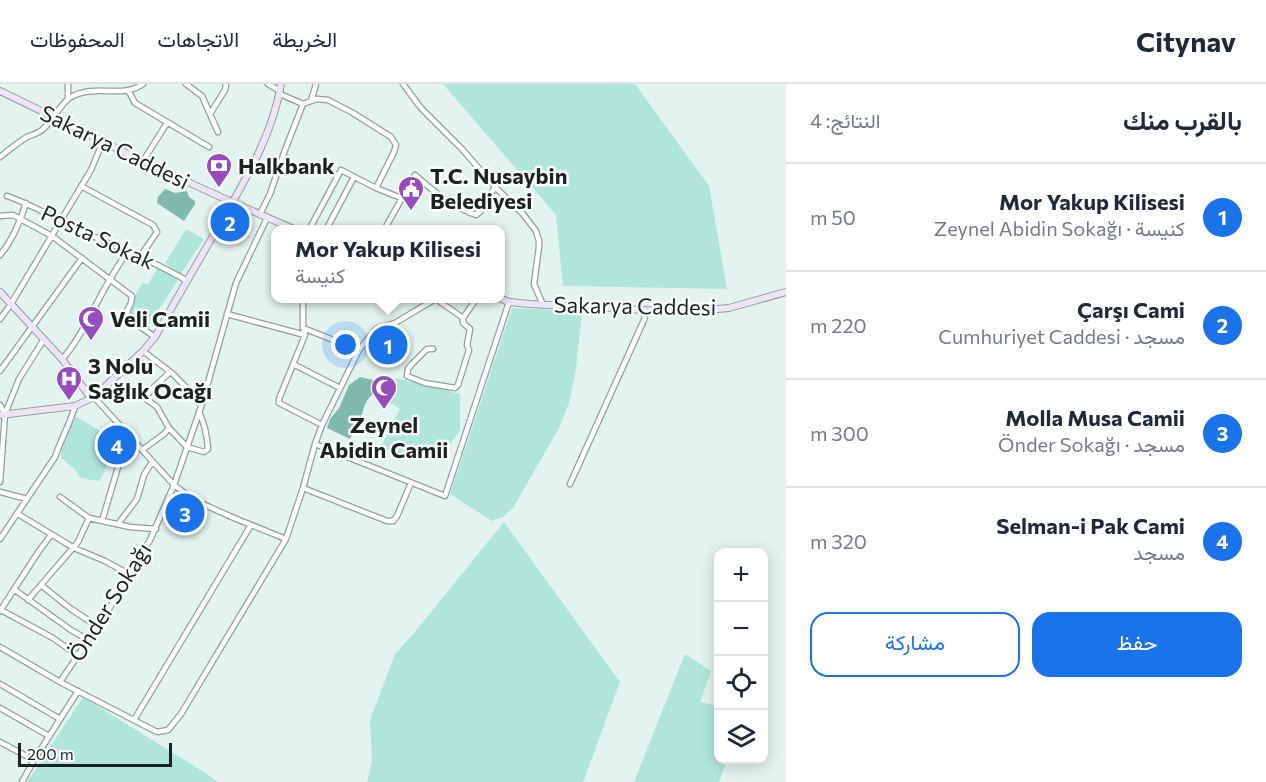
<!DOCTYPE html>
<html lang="ar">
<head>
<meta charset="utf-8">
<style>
	:root { --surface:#fff; --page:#f2f2f3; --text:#1f2937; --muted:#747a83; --line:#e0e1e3; --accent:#1a73e8 }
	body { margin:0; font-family:Commissioner,Vazirmatn,sans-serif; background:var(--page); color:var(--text); direction:rtl }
	.controls { position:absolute; right:18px; bottom:18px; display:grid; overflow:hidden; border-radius:12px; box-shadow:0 3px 15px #0003 }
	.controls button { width:54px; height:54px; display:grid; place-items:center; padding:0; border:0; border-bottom:2px solid var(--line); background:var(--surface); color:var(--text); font:30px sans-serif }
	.scale { position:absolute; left:18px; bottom:15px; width:154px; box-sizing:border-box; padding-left:6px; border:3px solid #1c2221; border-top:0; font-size:16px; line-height:21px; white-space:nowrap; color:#1c2221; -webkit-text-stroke:4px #f8fffd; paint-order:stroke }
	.you { position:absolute; left:346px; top:261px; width:21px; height:21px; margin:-15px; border:4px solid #fff; border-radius:50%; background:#1a73e8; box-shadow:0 0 0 9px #1a73e833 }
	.badge { display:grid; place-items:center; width:39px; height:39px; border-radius:50%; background:var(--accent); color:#fff; font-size:20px; font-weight:700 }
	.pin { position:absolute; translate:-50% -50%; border:3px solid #fff; box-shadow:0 2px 6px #0006 }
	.popup { position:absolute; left:271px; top:141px; width:234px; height:78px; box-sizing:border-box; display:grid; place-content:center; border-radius:12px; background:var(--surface); filter:drop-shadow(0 2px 4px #0005); font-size:20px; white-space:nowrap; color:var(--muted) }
	.popup b { font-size:22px; color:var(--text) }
	.popup::after { content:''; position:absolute; left:50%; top:100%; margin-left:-12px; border:12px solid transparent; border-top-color:var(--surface) }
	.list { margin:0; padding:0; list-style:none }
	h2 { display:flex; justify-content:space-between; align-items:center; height:78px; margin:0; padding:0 24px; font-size:26px }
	h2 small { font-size:20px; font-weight:400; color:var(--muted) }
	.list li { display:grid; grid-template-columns:39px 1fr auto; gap:18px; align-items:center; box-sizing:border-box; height:108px; padding:0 24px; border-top:2px solid var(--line) }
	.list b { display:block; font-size:22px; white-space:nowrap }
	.list p { margin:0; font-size:20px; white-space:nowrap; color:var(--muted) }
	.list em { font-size:20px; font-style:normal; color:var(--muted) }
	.actions { display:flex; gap:12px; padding:18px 24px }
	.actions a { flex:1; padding:14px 0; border:2px solid var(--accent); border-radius:18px; text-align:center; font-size:21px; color:var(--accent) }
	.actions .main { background:var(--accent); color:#fff }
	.icon { flex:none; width:33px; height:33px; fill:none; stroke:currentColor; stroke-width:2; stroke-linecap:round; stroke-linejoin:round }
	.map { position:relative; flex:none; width:786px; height:698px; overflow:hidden; direction:ltr }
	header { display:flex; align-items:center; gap:36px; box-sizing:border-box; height:84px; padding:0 30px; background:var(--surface); border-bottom:2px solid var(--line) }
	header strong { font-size:28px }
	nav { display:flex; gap:33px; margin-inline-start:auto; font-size:21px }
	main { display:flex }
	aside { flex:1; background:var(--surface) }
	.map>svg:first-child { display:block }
	.green { fill:#b0e6da }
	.forest { fill:#81baad }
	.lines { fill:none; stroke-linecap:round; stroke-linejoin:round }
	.street-casing { stroke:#8fa09c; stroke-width:7 }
	.secondary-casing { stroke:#8fa09c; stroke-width:8 }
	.street { stroke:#fff; stroke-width:4.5 }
	.secondary { stroke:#efe3f7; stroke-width:6 }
	.labels { text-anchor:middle; stroke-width:5; stroke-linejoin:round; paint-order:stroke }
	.street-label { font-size:22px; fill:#1c2221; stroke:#f8fffd }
	.poi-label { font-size:22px; font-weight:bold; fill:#1c2221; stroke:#f8fffd; text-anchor:start }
</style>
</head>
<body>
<header>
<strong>Citynav</strong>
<nav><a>الخريطة</a><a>الاتجاهات</a><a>المحفوظات</a></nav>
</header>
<main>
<aside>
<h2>بالقرب منك<small>النتائج: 4</small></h2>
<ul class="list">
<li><span class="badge">1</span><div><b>Mor Yakup Kilisesi</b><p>كنيسة · Zeynel Abidin Sokağı</p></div><em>50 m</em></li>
<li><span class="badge">2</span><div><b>Çarşı Cami</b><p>مسجد · Cumhuriyet Caddesi</p></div><em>220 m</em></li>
<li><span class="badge">3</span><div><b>Molla Musa Camii</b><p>مسجد · Önder Sokağı</p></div><em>300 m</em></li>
<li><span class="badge">4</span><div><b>Selman-i Pak Cami</b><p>مسجد</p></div><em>320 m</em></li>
</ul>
<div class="actions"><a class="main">حفظ</a><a>مشاركة</a></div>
</aside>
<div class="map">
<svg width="786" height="698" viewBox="0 0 786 698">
	<rect width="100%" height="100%" fill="#e3f4f0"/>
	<path class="green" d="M443 0H635L709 102 727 205 563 202 556 131Z
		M186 145 204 155 181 190 165 179Z
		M158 184 178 196 147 244C143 242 136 239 133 236 125 228 138 207 142 199L148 200Z
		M512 224 582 227 576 285 569 319 559 344 513 424 503 433 492 437 450 410Z
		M392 295H400L460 310V347L441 372C428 365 414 369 401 375L381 363 400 325 381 313 390 300Z
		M75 332 109 352 110 364 114 367 100 397 85 395 79 393 76 386 61 374V359L70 344Z
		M504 438 620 598 583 698H367L372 677 370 636 395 570 414 549Z
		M685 570 711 587 700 618 718 622V676H727L719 698H634Z
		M83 613 207 690 218 698H27Z"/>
	<path class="forest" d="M165 105 175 109 187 107 189 113 195 117V120L184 137 157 119 158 113Z
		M360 293 383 298 384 301C380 307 373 309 369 314 363 321 363 329 360 338 358 344 353 349 350 355L327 344 330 335 339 324 349 301Z"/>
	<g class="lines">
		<defs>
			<path id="street" d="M68 0V14
				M186 0 202 12 218 48
				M268 0 280 7
				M403 0 421 24 462 65 495 103 523 130 536 147 539 157V163L534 200 543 221
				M128 6 135 19 209 63
				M280 10 303 20
				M311 17 317 15 328 16 353 29 391 53 396 61 394 68 376 104
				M210 30 225 6 226 0
				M0 73C9 66 17 59 27 53 32 51 39 49 43 45 55 36 61 16 75 11 96 1 124 14 143 0
				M143 77 167 39
				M81 102 153 141 157 148 140 173
				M7 112C38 123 65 140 95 153 126 167 158 179 187 197
				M260 130 270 110 285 66 303 20 311 17 316 0
				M0 132 13 131 52 152 132 212 131 219 127 227 129 235 155 253
				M309 146 341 86 376 104 401 114
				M326 146 354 93
				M384 146 415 91C436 109 449 121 476 131L480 128 495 103
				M0 171C13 156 20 138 26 119
				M303 214V242L305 251 279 315V319L322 341
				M436 215 463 234 477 214
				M227 230 305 251
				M0 235 11 220 91 86 103 57
				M303 244 359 266
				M433 265H427L412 280 408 285 407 292 425 299 455 304 458 301 469 266 467 261 470 245 463 239V234
				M143 267 173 290 202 320
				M62 275C73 264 80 250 88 236 100 213 112 189 128 167
				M293 280 340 304
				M0 287 82 174
				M170 288 153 304 145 314 157 323 169 344 187 363 204 368 208 365C207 351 205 340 199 328
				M94 313 174 401 194 416 234 434 286 455
				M0 321 5 330
				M315 360 445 412 509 218
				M142 366 164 350 169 344
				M0 398 5 330 19 295 44 255
				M570 400 644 236 646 226
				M303 404 387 437H393L397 432 411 399
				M0 408 27 415
				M60 413 89 434 130 443 156 445
				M18 430 74 464 105 477 129 490
				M102 437 124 363 129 352
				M118 440 137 415 144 391 152 378
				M0 455 55 373C61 355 70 340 75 322
				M41 501 71 525 97 542
				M15 506 71 546 88 556
				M28 516 78 458 89 434
				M1 526 53 554 77 571
				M0 527 39 467 51 451
				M0 563 60 598 157 648 168 646 181 630 286 455 303 404 315 360 322 341 359 266 376 245 395 239 437 214
				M60 598 107 528 150 456 174 401 202 320 236 199 267 134
				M0 600 60 635
				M0 624 49 652
				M134 636 251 441
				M0 658 34 676
				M22 698 34 676 78 607"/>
			<path id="secondary" d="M0 7C49 30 96 55 145 78 195 102 245 124 296 146
				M0 208 62 275 88 310 94 313
				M499 214 509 218 530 220 646 226 694 227 729 224 786 208
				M0 331 75 322 94 313 143 267 155 253C176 216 197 179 219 142 244 98 273 51 281 0"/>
		</defs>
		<use href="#street" class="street-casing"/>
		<use href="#secondary" class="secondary-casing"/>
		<use href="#street" class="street"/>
		<use href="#secondary" class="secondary"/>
	</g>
	<defs>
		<symbol id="bank-pin" viewBox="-11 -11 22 30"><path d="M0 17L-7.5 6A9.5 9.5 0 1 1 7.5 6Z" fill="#974cbe" stroke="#f8fffd"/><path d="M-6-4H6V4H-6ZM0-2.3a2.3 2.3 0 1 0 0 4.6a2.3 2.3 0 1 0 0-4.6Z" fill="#fff"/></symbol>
		<symbol id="civic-pin" viewBox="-11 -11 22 30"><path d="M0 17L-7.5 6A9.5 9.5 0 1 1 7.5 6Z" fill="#974cbe" stroke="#f8fffd"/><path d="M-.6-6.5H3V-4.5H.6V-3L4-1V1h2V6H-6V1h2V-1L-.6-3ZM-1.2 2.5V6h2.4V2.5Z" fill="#fff"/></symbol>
		<symbol id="mosque-pin" viewBox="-11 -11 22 30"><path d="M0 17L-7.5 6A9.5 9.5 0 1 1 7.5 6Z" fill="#974cbe" stroke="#f8fffd"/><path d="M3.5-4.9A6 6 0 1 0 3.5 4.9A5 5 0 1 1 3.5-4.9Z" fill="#fff"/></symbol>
		<symbol id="hospital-pin" viewBox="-11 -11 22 30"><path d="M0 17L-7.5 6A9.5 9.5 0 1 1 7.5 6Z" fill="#974cbe" stroke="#f8fffd"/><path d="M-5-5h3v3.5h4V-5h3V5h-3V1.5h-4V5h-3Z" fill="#fff"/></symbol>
	</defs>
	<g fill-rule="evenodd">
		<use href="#bank-pin" x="204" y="67" width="30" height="40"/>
		<use href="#civic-pin" x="396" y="90" width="30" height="40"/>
		<use href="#mosque-pin" x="76" y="220" width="30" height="40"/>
		<use href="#hospital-pin" x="54" y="280" width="30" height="40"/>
		<use href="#mosque-pin" x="369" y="289" width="30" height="40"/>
	</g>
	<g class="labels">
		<g class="street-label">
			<text transform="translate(115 63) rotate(26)" y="8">Sakarya Caddesi</text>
			<text transform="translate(98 153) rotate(25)" y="8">Posta Sokak</text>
			<text transform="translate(635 222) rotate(1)" y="8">Sakarya Caddesi</text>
			<text transform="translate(110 518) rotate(-58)" y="8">Önder Sokağı</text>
		</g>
		<g class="poi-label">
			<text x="238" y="90">Halkbank</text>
			<text x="430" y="100">T.C. Nusaybin<tspan x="430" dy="25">Belediyesi</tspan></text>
			<text x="110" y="243">Veli Camii</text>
			<text x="88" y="290">3 Nolu<tspan x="88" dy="25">Sağlık Ocağı</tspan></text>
			<text x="384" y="349" text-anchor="middle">Zeynel<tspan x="384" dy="25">Abidin Camii</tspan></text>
		</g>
	</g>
</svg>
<div class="controls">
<button>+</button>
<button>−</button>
<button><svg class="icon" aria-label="locate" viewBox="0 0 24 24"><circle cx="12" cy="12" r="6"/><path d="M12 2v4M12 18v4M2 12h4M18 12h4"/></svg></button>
<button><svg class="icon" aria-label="layers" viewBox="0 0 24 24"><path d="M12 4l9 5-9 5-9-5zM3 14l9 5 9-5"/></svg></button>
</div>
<div class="scale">200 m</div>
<div class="you"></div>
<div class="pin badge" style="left:388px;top:261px">1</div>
<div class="popup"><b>Mor Yakup Kilisesi</b>كنيسة</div>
<div class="pin badge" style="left:230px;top:138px">2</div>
<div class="pin badge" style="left:185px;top:429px">3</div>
<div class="pin badge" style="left:117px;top:361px">4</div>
</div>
</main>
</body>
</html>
